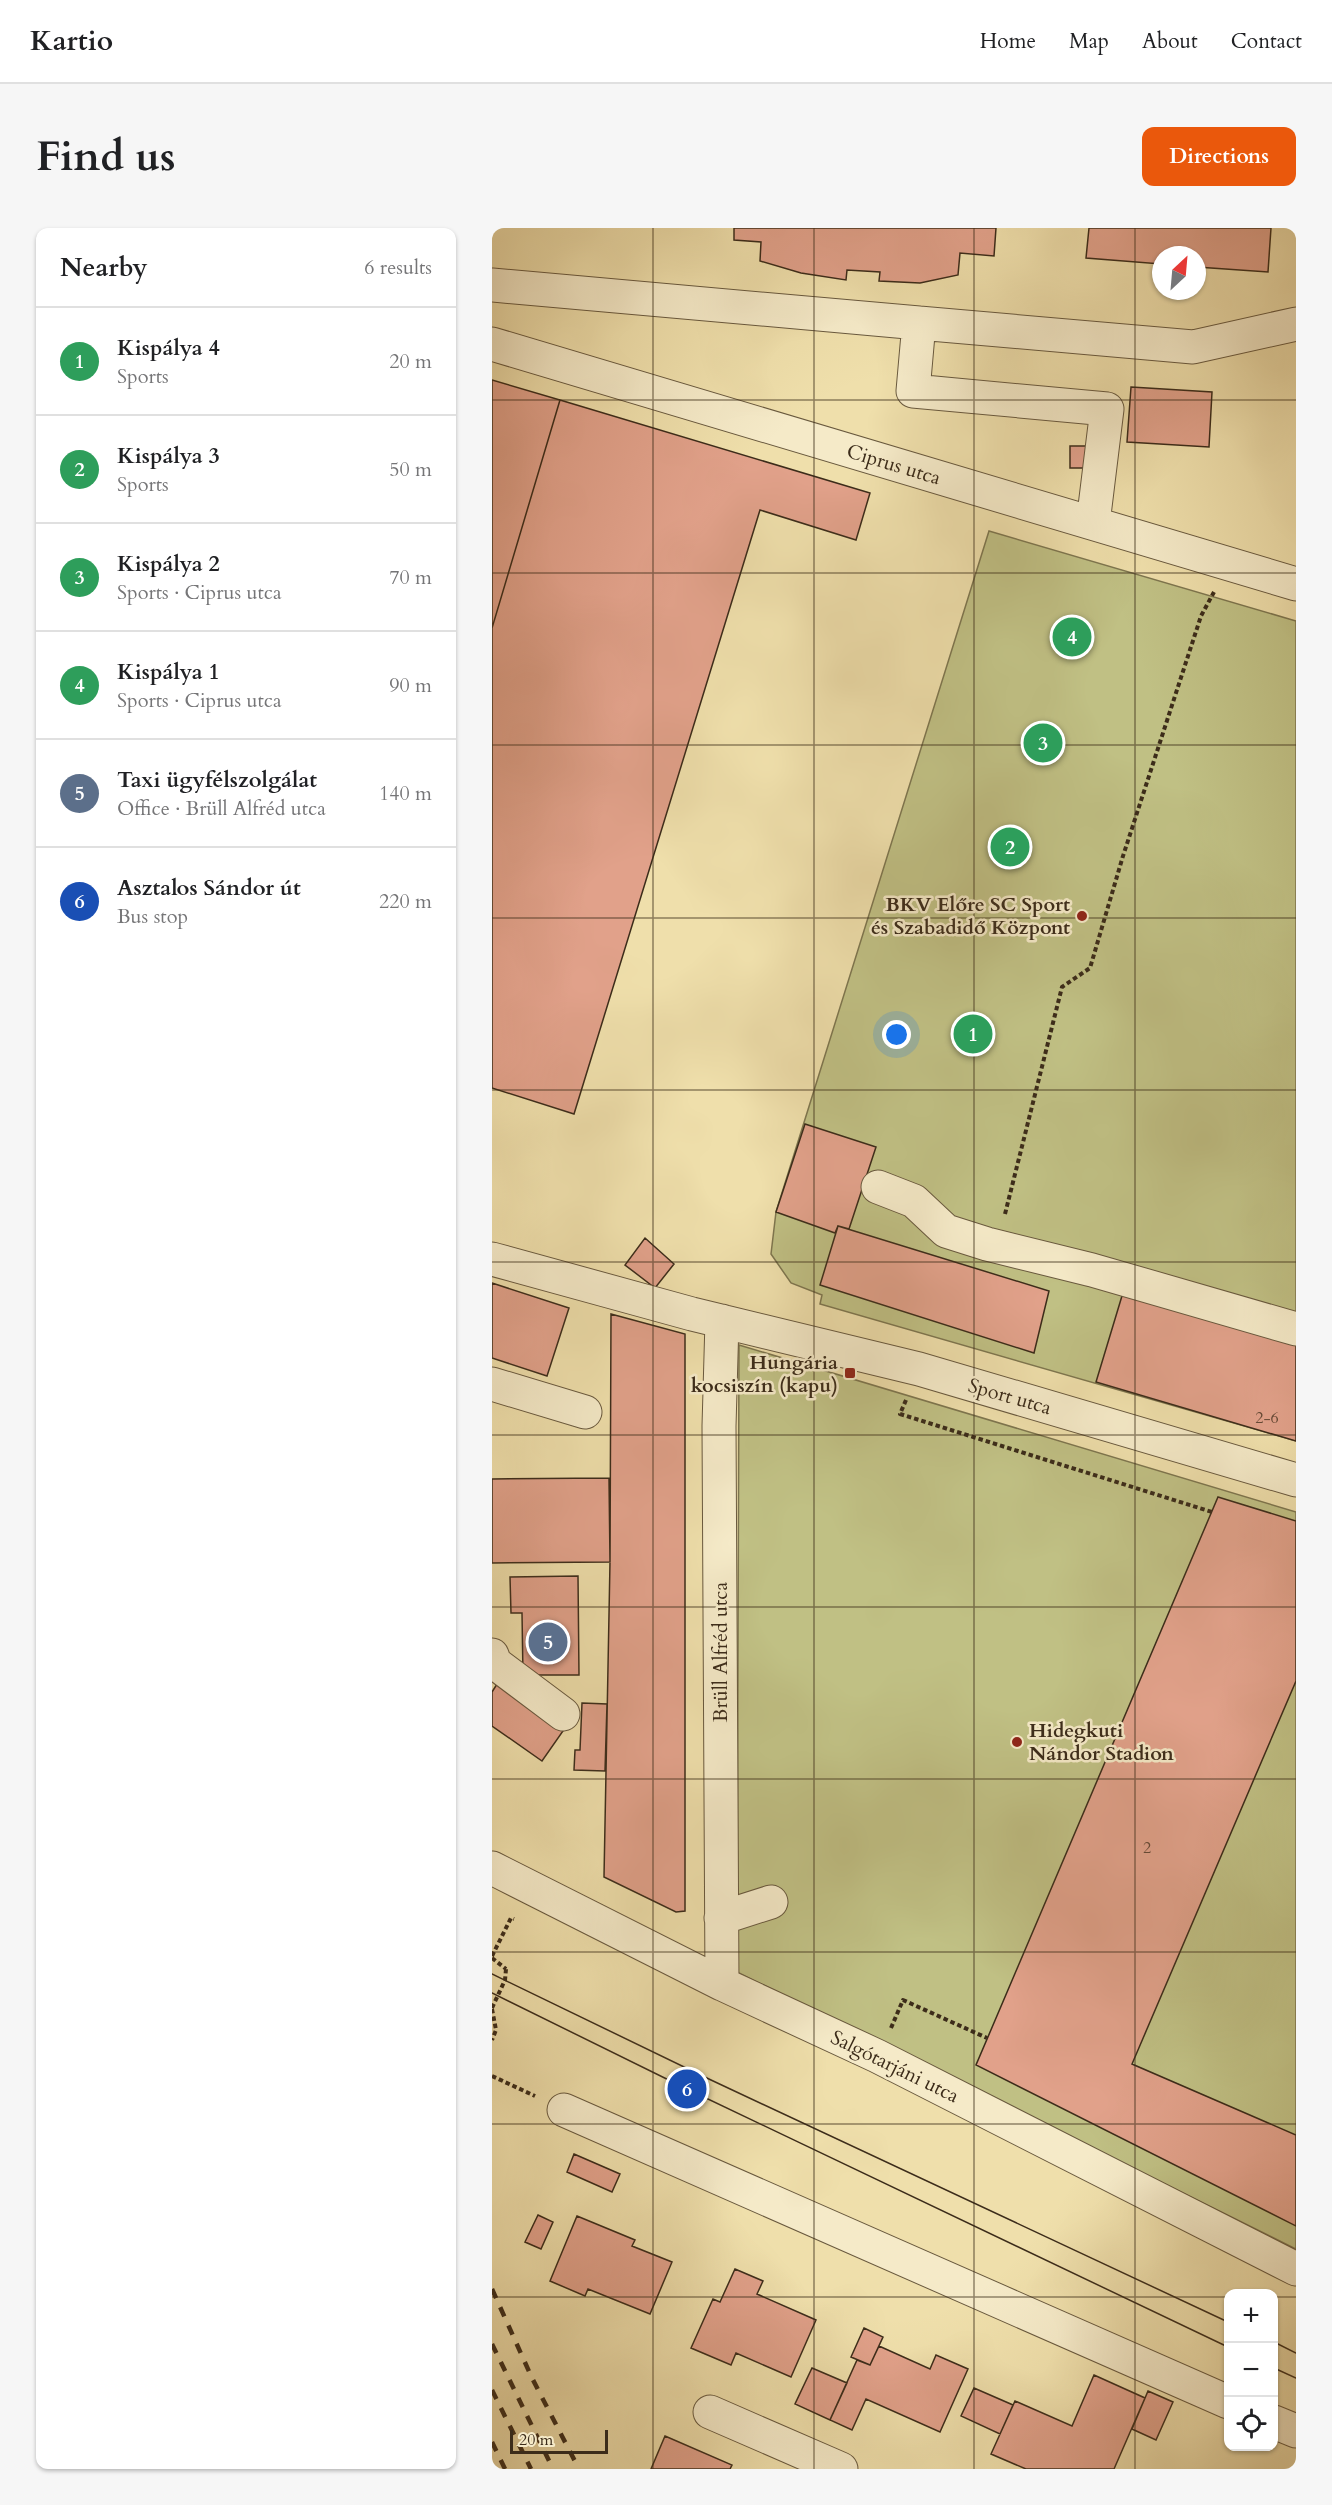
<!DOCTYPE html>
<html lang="en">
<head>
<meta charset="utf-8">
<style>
	:root { --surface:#fff; --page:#f6f6f6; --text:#202124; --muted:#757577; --line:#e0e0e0; --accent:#ea580c }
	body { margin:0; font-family:Cardo,serif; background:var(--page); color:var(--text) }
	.controls { position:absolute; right:18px; bottom:18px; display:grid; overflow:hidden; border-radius:12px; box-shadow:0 2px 4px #0004 }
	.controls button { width:54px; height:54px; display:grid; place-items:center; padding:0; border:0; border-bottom:2px solid var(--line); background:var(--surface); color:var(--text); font:30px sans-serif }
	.compass { position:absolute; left:660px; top:18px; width:54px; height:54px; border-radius:50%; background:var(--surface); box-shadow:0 2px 4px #0004; rotate:26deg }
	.scale { position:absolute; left:18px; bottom:15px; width:98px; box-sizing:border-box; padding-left:6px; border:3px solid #3c2c1a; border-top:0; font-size:16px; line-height:21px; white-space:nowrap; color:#3c2c1a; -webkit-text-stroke:4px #f5eac8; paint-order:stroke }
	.you { position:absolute; left:405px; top:807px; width:21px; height:21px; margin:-15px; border:4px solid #fff; border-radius:50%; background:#1a73e8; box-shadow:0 0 0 9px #1a73e833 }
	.badge { display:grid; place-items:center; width:39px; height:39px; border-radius:50%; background:var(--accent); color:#fff; font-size:20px; font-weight:700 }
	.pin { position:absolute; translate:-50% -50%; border:3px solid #fff; box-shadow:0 2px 6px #0006 }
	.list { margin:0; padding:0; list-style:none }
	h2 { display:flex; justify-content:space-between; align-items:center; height:78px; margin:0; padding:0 24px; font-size:26px }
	h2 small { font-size:20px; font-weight:400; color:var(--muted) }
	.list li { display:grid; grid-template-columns:39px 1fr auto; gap:18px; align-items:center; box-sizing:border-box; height:108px; padding:0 24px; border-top:2px solid var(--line) }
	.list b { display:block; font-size:22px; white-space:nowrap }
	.list p { margin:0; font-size:20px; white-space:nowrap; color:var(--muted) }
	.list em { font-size:20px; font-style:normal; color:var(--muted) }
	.icon { flex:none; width:33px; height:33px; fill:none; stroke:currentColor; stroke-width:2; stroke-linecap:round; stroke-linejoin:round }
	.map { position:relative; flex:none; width:804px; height:2241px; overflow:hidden; border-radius:12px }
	header { display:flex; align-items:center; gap:36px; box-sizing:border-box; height:84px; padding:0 30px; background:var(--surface); border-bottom:2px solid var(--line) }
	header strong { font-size:28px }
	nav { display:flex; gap:33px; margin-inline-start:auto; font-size:21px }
	.intro { display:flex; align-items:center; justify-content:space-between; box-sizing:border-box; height:144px; padding:0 36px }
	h1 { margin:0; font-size:42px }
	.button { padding:15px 27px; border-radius:12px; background:var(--accent); color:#fff; font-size:21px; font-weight:700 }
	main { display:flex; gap:36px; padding:0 36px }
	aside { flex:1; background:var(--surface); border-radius:12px; box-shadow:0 2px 4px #0004 }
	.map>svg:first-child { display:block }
	.green { fill:#c0c084; stroke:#7e764f; stroke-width:1.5 }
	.building { fill:#e1a18a; stroke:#3c2c1a; stroke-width:1.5 }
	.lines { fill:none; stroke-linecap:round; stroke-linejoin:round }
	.minor-casing { stroke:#69593e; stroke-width:35 }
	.path { stroke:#3c2c1a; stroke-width:4; stroke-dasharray:4.5 3; stroke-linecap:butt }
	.minor { stroke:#f5eac8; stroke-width:33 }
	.tram { stroke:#3c2c1a; stroke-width:1.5 }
	.rail { stroke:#3c2c1a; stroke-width:4.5; stroke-dasharray:10 10; stroke-linecap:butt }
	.grid { fill:none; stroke:#3c2c1a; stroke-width:1.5; stroke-opacity:0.55 }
	.poi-dot { fill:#8f2418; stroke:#f5eac8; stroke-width:2 }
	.labels { text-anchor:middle; stroke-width:5; stroke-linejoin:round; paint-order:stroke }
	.number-label { font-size:16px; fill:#654936 }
	.street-label { font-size:20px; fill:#3c2c1a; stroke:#f5eac8 }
	.poi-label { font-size:20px; font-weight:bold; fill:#3c2c1a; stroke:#f5eac8; text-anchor:end }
</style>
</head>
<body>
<header>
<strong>Kartio</strong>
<nav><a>Home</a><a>Map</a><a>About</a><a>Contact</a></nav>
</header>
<div class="intro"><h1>Find us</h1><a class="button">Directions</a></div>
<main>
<aside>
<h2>Nearby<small>6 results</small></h2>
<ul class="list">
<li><span class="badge" style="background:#2e9e5b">1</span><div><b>Kispálya 4</b><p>Sports</p></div><em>20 m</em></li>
<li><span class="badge" style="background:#2e9e5b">2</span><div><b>Kispálya 3</b><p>Sports</p></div><em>50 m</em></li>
<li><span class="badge" style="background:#2e9e5b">3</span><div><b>Kispálya 2</b><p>Sports · Ciprus utca</p></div><em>70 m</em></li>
<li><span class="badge" style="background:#2e9e5b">4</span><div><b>Kispálya 1</b><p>Sports · Ciprus utca</p></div><em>90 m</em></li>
<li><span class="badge" style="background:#5c6f8a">5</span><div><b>Taxi ügyfélszolgálat</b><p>Office · Brüll Alfréd utca</p></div><em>140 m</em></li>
<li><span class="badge" style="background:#1a4fb4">6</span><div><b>Asztalos Sándor út</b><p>Bus stop</p></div><em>220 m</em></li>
</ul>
</aside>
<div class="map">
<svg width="804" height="2241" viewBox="0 0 804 2241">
	<rect width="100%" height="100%" fill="#efdfab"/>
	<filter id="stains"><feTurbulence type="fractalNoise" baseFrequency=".00333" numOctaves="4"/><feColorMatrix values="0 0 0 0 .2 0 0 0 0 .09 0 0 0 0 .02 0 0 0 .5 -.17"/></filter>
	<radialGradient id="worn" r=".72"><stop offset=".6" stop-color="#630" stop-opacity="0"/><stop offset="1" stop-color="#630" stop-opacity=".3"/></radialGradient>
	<path class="green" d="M497 303 804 393V1213L328 1076 330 1067 299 1055 279 1026 284 984Z
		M247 1117 804 1284V2021L245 1744Z"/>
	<path class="building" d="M242 0H504L502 28 468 25 466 47 428 55 387 53 388 44 355 42 354 52 309 45 268 33 269 14 242 12Z
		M597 0H779L776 44 705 39V27H669V36L594 30Z
		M0 152 68 172 0 400Z
		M639 159 720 164 717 219 635 214Z
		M68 172 378 265 364 312 268 282 82 886 0 860V400Z
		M578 218H597V240H578Z
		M313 896 384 919 357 1001 346 998 343 1005 284 984Z
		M346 998 557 1063 542 1125 328 1057Z
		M153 1010 182 1036 163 1060 133 1037Z
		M636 1048 804 1097V1213L604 1154Z
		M0 1055 77 1080 55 1148 0 1130Z
		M119 1086 193 1106V1683L184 1684 112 1649 118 1334Z
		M117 1250 118 1334 0 1335V1251Z
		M726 1269 804 1293V1453L640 1836 804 1907V1998L484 1837Z
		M86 1348 87 1447H31L30 1385H19L18 1349Z
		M5 1456 71 1503 50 1533 0 1498V1464Z
		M90 1475 115 1476 113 1543 82 1542 83 1522H88Z
		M82 1926 128 1946 120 1964 75 1944Z
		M46 1987 61 1994 49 2021 33 2014Z
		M85 1988 143 2012 140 2018 180 2034 158 2086 96 2061 93 2068 58 2053Z
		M243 2041 271 2053 265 2066 324 2092 299 2149 244 2125 239 2137 199 2120 221 2071 228 2074Z
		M372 2100 391 2109 378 2137 359 2129Z
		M387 2118 438 2141 444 2127 476 2141 448 2204 374 2171 360 2202 338 2192 365 2132 378 2137Z
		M320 2140 355 2155 338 2192 303 2176Z
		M602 2147 653 2170 622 2241H534L499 2226 523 2173 580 2198Z
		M482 2160 521 2177 508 2206 469 2188Z
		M656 2163 681 2174 664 2212 640 2201Z
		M173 2208 240 2237 238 2241H159Z"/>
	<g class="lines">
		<defs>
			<path id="minor" d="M0 57 427 95
				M0 116 804 356
				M601 295 615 181 421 163 427 95 701 119 804 96
				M386 959 422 973 454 1003 495 1016 600 1042 804 1101
				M0 1031 200 1086 427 1141 804 1252
				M230 1093 227 1198 230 1756
				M0 1156 93 1184
				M0 1427 3 1435 71 1486
				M0 1640 230 1756 385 1828 804 2041
				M229 1690 279 1674
				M72 1882 736 2174
				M218 2184 349 2241
				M782 2194 804 2203"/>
		</defs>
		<use href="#minor" class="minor-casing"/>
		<path class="path" d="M513 986 570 759 598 740 631 628 709 388 722 364
			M414 1172 408 1186 720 1284
			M0 1728 19 1690 22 1691
			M0 1730 14 1741
			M0 1780 13 1752 14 1741
			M0 1781 4 1802 0 1812
			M399 1800 411 1772 495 1810
			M0 1848 43 1868"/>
		<use href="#minor" class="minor"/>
		<path class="tram" d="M0 1746 219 1852 736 2094
			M0 1765 195 1861 736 2119
			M782 2114 804 2125
			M782 2140 804 2150"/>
		<path class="rail" d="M0 2061 40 2150 87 2241
			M0 2116 61 2241
			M0 2162 39 2241
			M0 2214 13 2241"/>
	</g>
	<path class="grid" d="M161 0V2241M322 0V2241M482 0V2241M643 0V2241M0 172H804M0 345H804M0 517H804M0 690H804M0 862H804M0 1034H804M0 1207H804M0 1379H804M0 1551H804M0 1724H804M0 1896H804M0 2069H736M782 2069H804"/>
	<g class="poi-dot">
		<circle cx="590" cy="688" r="6"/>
		<rect x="352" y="1139" width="12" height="12" rx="3"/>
		<circle cx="525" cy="1514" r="6"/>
	</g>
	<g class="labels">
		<g class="number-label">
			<text x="775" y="1195">2-6</text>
			<text x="655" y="1625">2</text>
		</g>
		<g class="street-label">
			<text transform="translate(402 236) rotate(17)" y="7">Ciprus utca</text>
			<text transform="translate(518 1168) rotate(16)" y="7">Sport utca</text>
			<text transform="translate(228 1424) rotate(-90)" y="7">Brüll Alfréd utca</text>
			<text transform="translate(403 1838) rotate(26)" y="7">Salgótarjáni utca</text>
		</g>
		<g class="poi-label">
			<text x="578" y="683">BKV Előre SC Sport<tspan x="578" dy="23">és Szabadidő Központ</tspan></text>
			<text x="346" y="1141">Hungária<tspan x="346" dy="23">kocsiszín (kapu)</tspan></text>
			<text x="537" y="1509" text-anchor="start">Hidegkuti<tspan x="537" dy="23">Nándor Stadion</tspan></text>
		</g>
	</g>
	<rect width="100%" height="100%" filter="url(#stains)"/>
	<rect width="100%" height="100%" fill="url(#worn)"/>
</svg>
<div class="controls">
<button>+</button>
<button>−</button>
<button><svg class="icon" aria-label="locate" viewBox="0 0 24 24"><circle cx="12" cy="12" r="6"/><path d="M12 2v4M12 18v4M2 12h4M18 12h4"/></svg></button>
</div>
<svg class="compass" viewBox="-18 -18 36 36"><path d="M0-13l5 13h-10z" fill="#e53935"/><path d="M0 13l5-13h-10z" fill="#757577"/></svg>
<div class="scale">20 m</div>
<div class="you"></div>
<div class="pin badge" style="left:481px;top:806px;background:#2e9e5b">1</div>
<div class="pin badge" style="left:518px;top:619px;background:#2e9e5b">2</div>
<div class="pin badge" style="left:551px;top:515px;background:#2e9e5b">3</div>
<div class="pin badge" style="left:580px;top:409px;background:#2e9e5b">4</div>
<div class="pin badge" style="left:56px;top:1414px;background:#5c6f8a">5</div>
<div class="pin badge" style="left:195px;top:1861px;background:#1a4fb4">6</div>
</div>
</main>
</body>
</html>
